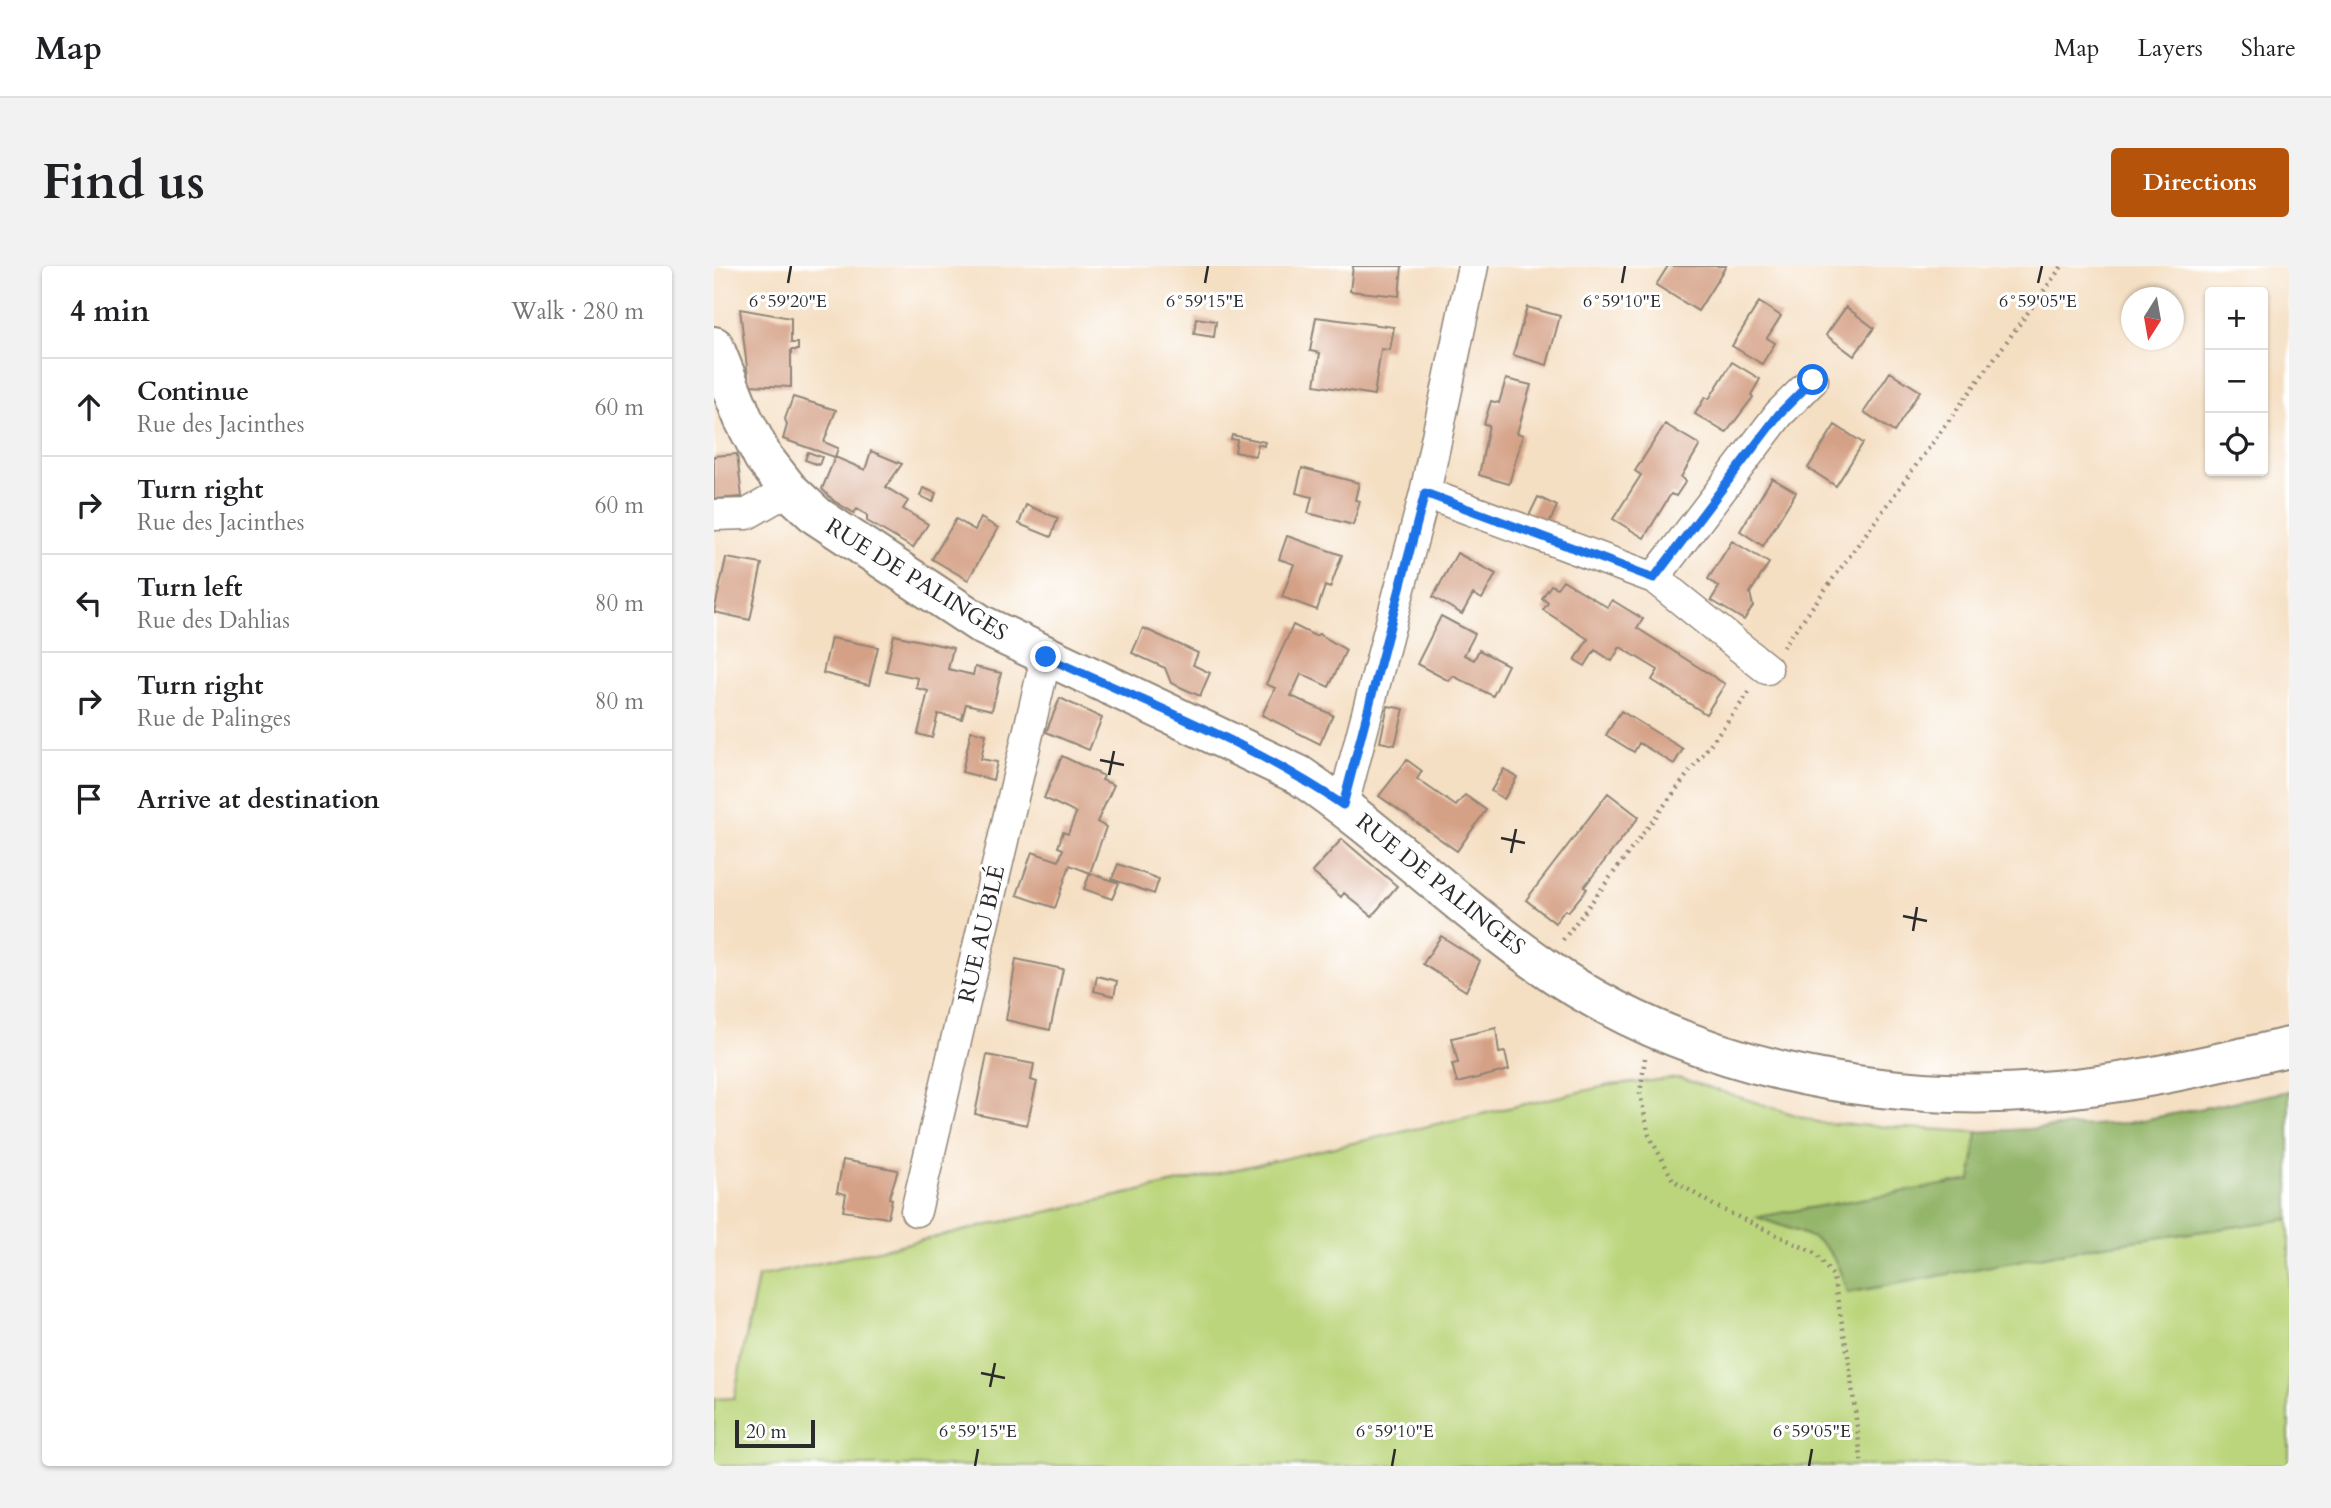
<!DOCTYPE html>
<html lang="en">
<head>
<meta charset="utf-8">
<style>
	:root { --surface:#fff; --page:#f2f2f2; --text:#202124; --muted:#757577; --line:#e0e0e0; --accent:#b45309 }
	body { margin:0; font-family:Cardo,serif; background:var(--page); color:var(--text) }
	.controls { position:absolute; right:21px; top:21px; display:grid; overflow:hidden; border-radius:7px; box-shadow:0 2px 5px #0004 }
	.controls button { width:63px; height:63px; display:grid; place-items:center; padding:0; border:0; border-bottom:2px solid var(--line); background:var(--surface); color:var(--text); font:35px sans-serif }
	.compass { position:absolute; left:1407px; top:21px; width:63px; height:63px; border-radius:50%; background:var(--surface); box-shadow:0 2px 5px #0004; rotate:191deg }
	.scale { position:absolute; left:21px; bottom:18px; width:80px; box-sizing:border-box; padding-left:7px; border:4px solid #2b2b2b; border-top:0; font-size:19px; line-height:24px; white-space:nowrap; color:#2b2b2b; -webkit-text-stroke:5px #fff; paint-order:stroke }
	.stop { position:absolute; width:21px; height:21px; margin:-16px; border:5px solid #1a73e8; border-radius:50%; background:#fff }
	.stop.end { background:#1a73e8; border-color:#fff; box-shadow:0 2px 7px #0008 }
	.list { margin:0; padding:0; list-style:none }
	h2 { display:flex; justify-content:space-between; align-items:center; height:91px; margin:0; padding:0 28px; font-size:30px }
	h2 small { font-size:23px; font-weight:400; color:var(--muted) }
	.list li { display:grid; grid-template-columns:46px 1fr auto; gap:21px; align-items:center; box-sizing:border-box; height:98px; padding:0 28px; border-top:2px solid var(--line) }
	.list b { display:block; font-size:26px; white-space:nowrap }
	.list p { margin:0; font-size:23px; white-space:nowrap; color:var(--muted) }
	.list em { font-size:23px; font-style:normal; color:var(--muted) }
	.icon { flex:none; width:38px; height:38px; fill:none; stroke:currentColor; stroke-width:2; stroke-linecap:round; stroke-linejoin:round }
	.map { position:relative; flex:none; width:1575px; height:1200px; overflow:hidden; border-radius:7px }
	header { display:flex; align-items:center; gap:42px; box-sizing:border-box; height:98px; padding:0 35px; background:var(--surface); border-bottom:2px solid var(--line) }
	header strong { font-size:33px }
	nav { display:flex; gap:38px; margin-inline-start:auto; font-size:24px }
	.intro { display:flex; align-items:center; justify-content:space-between; box-sizing:border-box; height:168px; padding:0 42px }
	h1 { margin:0; font-size:49px }
	.button { padding:18px 32px; border-radius:7px; background:var(--accent); color:#fff; font-size:24px; font-weight:700 }
	main { display:flex; gap:42px; padding:0 42px }
	aside { flex:1; background:var(--surface); border-radius:7px; box-shadow:0 2px 5px #0004 }
	.map>svg:first-child { display:block }
	.green { fill:#bbd57b; stroke:#738053; stroke-width:2 }
	.forest { fill:#94b66b; stroke:#60704b; stroke-width:2 }
	.building { fill:#d5a186 }
	.lines { fill:none; stroke-linecap:round; stroke-linejoin:round }
	.minor-casing { stroke:#908577; stroke-width:33 }
	.secondary-casing { stroke:#908577; stroke-width:42 }
	.path { stroke:#908577; stroke-width:4.5; stroke-dasharray:2 5; stroke-linecap:butt }
	.minor { stroke:#fff; stroke-width:30 }
	.secondary { stroke:#fff; stroke-width:38 }
	.route { stroke:#1a73e8; stroke-width:9 }
	.ticks { fill:none; stroke:#2b2b2b; stroke-width:2.5 }
	.labels { text-anchor:middle; stroke-width:6; stroke-linejoin:round; paint-order:stroke }
	.street-label { font-size:23px; fill:#2b2b2b; stroke:#fff }
	.ticks-label { font-size:18px; text-anchor:middle; fill:#2b2b2b; stroke:#fff; stroke-width:6; stroke-linejoin:round; paint-order:stroke }
</style>
</head>
<body>
<header>
<strong>Map</strong>
<nav><a>Map</a><a>Layers</a><a>Share</a></nav>
</header>
<div class="intro"><h1>Find us</h1><a class="button">Directions</a></div>
<main>
<aside>
<h2>4 min<small>Walk · 280 m</small></h2>
<ul class="list">
<li><svg class="icon" aria-label="ahead" viewBox="0 0 24 24"><path d="M12 20V5M6 11l6-6 6 6"/></svg><div><b>Continue</b><p>Rue des Jacinthes</p></div><em>60 m</em></li>
<li><svg class="icon" aria-label="right" viewBox="0 0 24 24"><path d="M7 20v-9h11M14 6l5 5-5 5"/></svg><div><b>Turn right</b><p>Rue des Jacinthes</p></div><em>60 m</em></li>
<li><svg class="icon" aria-label="left" viewBox="0 0 24 24"><path d="M17 20v-9H6M10 6l-5 5 5 5"/></svg><div><b>Turn left</b><p>Rue des Dahlias</p></div><em>80 m</em></li>
<li><svg class="icon" aria-label="right" viewBox="0 0 24 24"><path d="M7 20v-9h11M14 6l5 5-5 5"/></svg><div><b>Turn right</b><p>Rue de Palinges</p></div><em>80 m</em></li>
<li><svg class="icon" aria-label="arrive" viewBox="0 0 24 24"><path d="M6 21V4h12l-3 4 3 4H6"/></svg><div><b>Arrive at destination</b></div></li>
</ul>
</aside>
<div class="map">
<svg width="1575" height="1200" viewBox="0 0 1575 1200">
	<rect width="100%" height="100%" fill="#fff"/>
	<filter id="ink" filterUnits="userSpaceOnUse"><feTurbulence type="fractalNoise" baseFrequency=".0143" numOctaves="2"/><feDisplacementMap in="SourceGraphic" scale="14" xChannelSelector="R" yChannelSelector="G"/><feConvolveMatrix kernelMatrix="1 2 1 2 8 2 1 2 1" color-interpolation-filters="sRGB"/></filter>
	<filter id="wash" filterUnits="userSpaceOnUse"><feTurbulence type="fractalNoise" baseFrequency=".00686" numOctaves="4" result="noise"/><feDisplacementMap in="SourceGraphic" scale="28" xChannelSelector="R" yChannelSelector="G"/><feGaussianBlur stdDeviation="1.57" result="paint"/><feColorMatrix in="noise" values="0 0 0 0 0 0 0 0 0 0 0 0 0 0 0 0 0 1.4 0 .05"/><feComposite in="paint" operator="in"/></filter>
	<g filter="url(#wash)">
		<rect width="100%" height="100%" fill="#f5dfc3"/>
		<path class="green" d="M965 812 1107 857 1263 866 1258 914 1045 951 1110 976 1126 1000 1384 980 1575 953V1200H0V1133L20 1132 44 1011 896 819Z"/>
		<path class="forest" d="M1575 825V953L1384 980 1133 1027C1117 966 1097 972 1043 951L1257 914 1263 866 1413 857Z"/>
		<g id="blocks">
			<path class="building" d="M639 0H688L685 30 636 25Z
				M954 0H1012L984 45 942 19Z
				M1045 36 1067 50 1053 72 1061 77 1048 98 1018 80Z
				M813 41 846 50 833 99 799 89Z
				M1132 41 1160 62 1140 90 1112 69Z
				M26 43 77 52V77H84V84H77V121L35 119Z
				M602 51 680 61 676 84 667 83 660 129 601 119 606 87 596 85Z
				M482 52 502 55 500 71 480 68Z
				M1018 96 1046 113 1037 129 1039 131 1012 167 981 148 991 131 995 133Z
				M1176 106 1206 125 1180 166 1150 146Z
				M792 113 817 119 803 167 809 169 795 218 765 209 775 159 770 158 777 135 785 137Z
				M79 131 122 144 110 176 124 182 121 191 151 204 157 185 188 198 172 221 194 235 189 243 214 258 199 282 153 255V249L143 243 140 247 120 235 108 223 121 191 69 173 73 159 71 153Z
				M951 158 986 179 967 211 972 215 962 230 957 228 930 272 899 253 927 209 921 205Z
				M1121 159 1149 177 1122 220 1094 202Z
				M518 169 551 176 550 180 544 178 541 190 521 186 523 174 517 173Z
				M94 186 108 191 105 199 91 194Z
				M23 188 28 231 0 233V190Z
				M588 202 645 217 641 234 646 235 639 259 594 247 598 231 582 227Z
				M1058 212 1082 226 1049 280 1026 265Z
				M209 222 222 227 219 236 206 230Z
				M824 231 843 240 833 263 813 254Z
				M312 239 344 252 337 271 305 258Z
				M267 252 284 262 254 314 218 293 242 253 261 264Z
				M573 270 628 289 616 322 611 320 603 344 568 331 580 298 565 293Z
				M1018 275 1055 297 1036 327 1039 340 1030 354 997 334 1005 321 994 313Z
				M743 287 782 308 768 333 759 328 748 348 719 331Z
				M12 292 48 298 36 354 0 346Z
				M849 314 893 341 898 334 929 353 923 362 1011 418 992 448 938 414 944 404 906 381 898 395 881 384 871 400 861 394 874 373 829 344 834 337 828 332 837 319 843 322Z
				M727 350 761 368 750 389 760 394 765 384 794 399 779 430 739 410 735 415 703 398Z
				M579 359 601 370 605 368 632 384 615 421 587 408 577 430 619 449 606 478 548 449 561 422 552 418Z
				M429 362 484 387 479 399 496 407 486 430 457 417 451 402 418 387Z
				M180 369 239 382 234 403 259 409 261 401 287 407 278 444 252 438 248 453 224 448 218 472 204 468 214 425 202 422 204 412 172 405Z
				M117 372 164 381 155 419 109 407Z
				M346 432 388 452 375 484 332 466Z
				M674 440 690 443 681 479 666 476Z
				M907 445 969 483 960 498 925 477 920 486 892 469Z
				M257 465 272 468 267 493 283 496 279 514 248 506Z
				M348 490 390 510 388 514 400 519 383 556 392 561 376 607 405 617 398 633 370 623 376 607 356 599 341 642 303 629 318 586 345 595 349 583 344 581 349 566 354 568 362 547 330 532Z
				M693 494 708 505 703 513 742 540 751 529 772 544 743 585 665 530Z
				M790 503 803 511 790 533 777 525Z
				M894 527 925 551 870 621 873 623 854 646 851 644 841 657 812 634Z
				M628 573 683 620 658 650 630 627 627 631 598 606Z
				M404 598 445 613 440 628 398 613Z
				M727 670 766 695 752 725 709 698Z
				M302 693 349 703 336 764 292 754Z
				M383 710 403 715 400 730 380 725Z
				M782 762 785 787 791 786 795 804 743 817 738 798 744 797 738 772Z
				M273 789 320 798 317 814 323 816 313 859 261 848Z
				M129 894 184 904 175 932 178 933 174 952 129 945 132 928 123 926Z"/>
		</g>
	</g>
	<g filter="url(#ink)">
		<use href="#blocks" fill-opacity="0" stroke="#908577" stroke-width="2"/>
		<g class="lines">
			<defs>
				<path id="minor" d="M711 227 940 312 1065 148 1099 114
					M0 249 33 248 75 224
					M940 312 1053 403
					M629 539 711 227 759 0
					M202 945 332 391"/>
				<path id="secondary" d="M0 80 29 152 49 191 75 224 103 250 268 359 585 509C671 568 745 642 830 701 971 799 1158 838 1328 825 1412 819 1494 799 1575 781"/>
			</defs>
			<use href="#minor" class="minor-casing"/>
			<use href="#secondary" class="secondary-casing"/>
			<path class="path" d="M1069 381 1348 0
				M849 674 1037 424
				M931 792 926 828 935 869 959 914 1001 940 1101 987 1119 1010 1134 1089 1148 1200"/>
			<use href="#minor" class="minor"/>
			<use href="#secondary" class="secondary"/>
		</g>
	</g>
	<g class="lines" filter="url(#ink)">
		<path class="route" d="M332 391C433 437 538 477 629 539L711 227 940 312 1065 148 1099 114"/>
	</g>
	<path class="ticks" d="M74 17 77 0M491 17 494 0M908 17 911 0M1324 17 1328 0M386 494 410 499M395 509 400 485M787 572 811 577M797 587 802 563M1189 650 1213 655M1199 665 1203 641M267 1107 291 1112M276 1121 281 1097M261 1200 264 1183M678 1200 681 1183M1095 1200 1098 1183"/>
	<g class="labels">
		<g class="street-label">
			<text transform="translate(203 313) rotate(32)" y="8">RUE DE PALINGES</text>
			<text transform="translate(727 618) rotate(39)" y="8">RUE DE PALINGES</text>
			<text transform="translate(267 668) rotate(-77)" y="8">RUE AU BLÉ</text>
		</g>
	</g>
	<g class="ticks-label">
		<text x="74" y="41">6°59'20"E</text>
		<text x="491" y="41">6°59'15"E</text>
		<text x="908" y="41">6°59'10"E</text>
		<text x="1324" y="41">6°59'05"E</text>
		<text x="264" y="1171">6°59'15"E</text>
		<text x="681" y="1171">6°59'10"E</text>
		<text x="1098" y="1171">6°59'05"E</text>
	</g>
</svg>
<div class="controls">
<button>+</button>
<button>−</button>
<button><svg class="icon" aria-label="locate" viewBox="0 0 24 24"><circle cx="12" cy="12" r="6"/><path d="M12 2v4M12 18v4M2 12h4M18 12h4"/></svg></button>
</div>
<svg class="compass" viewBox="-18 -18 36 36"><path d="M0-13l5 13h-10z" fill="#e53935"/><path d="M0 13l5-13h-10z" fill="#757577"/></svg>
<div class="scale">20 m</div>
<div class="stop" style="left:1099px;top:114px"></div>
<div class="stop end" style="left:332px;top:391px"></div>
</div>
</main>
</body>
</html>
